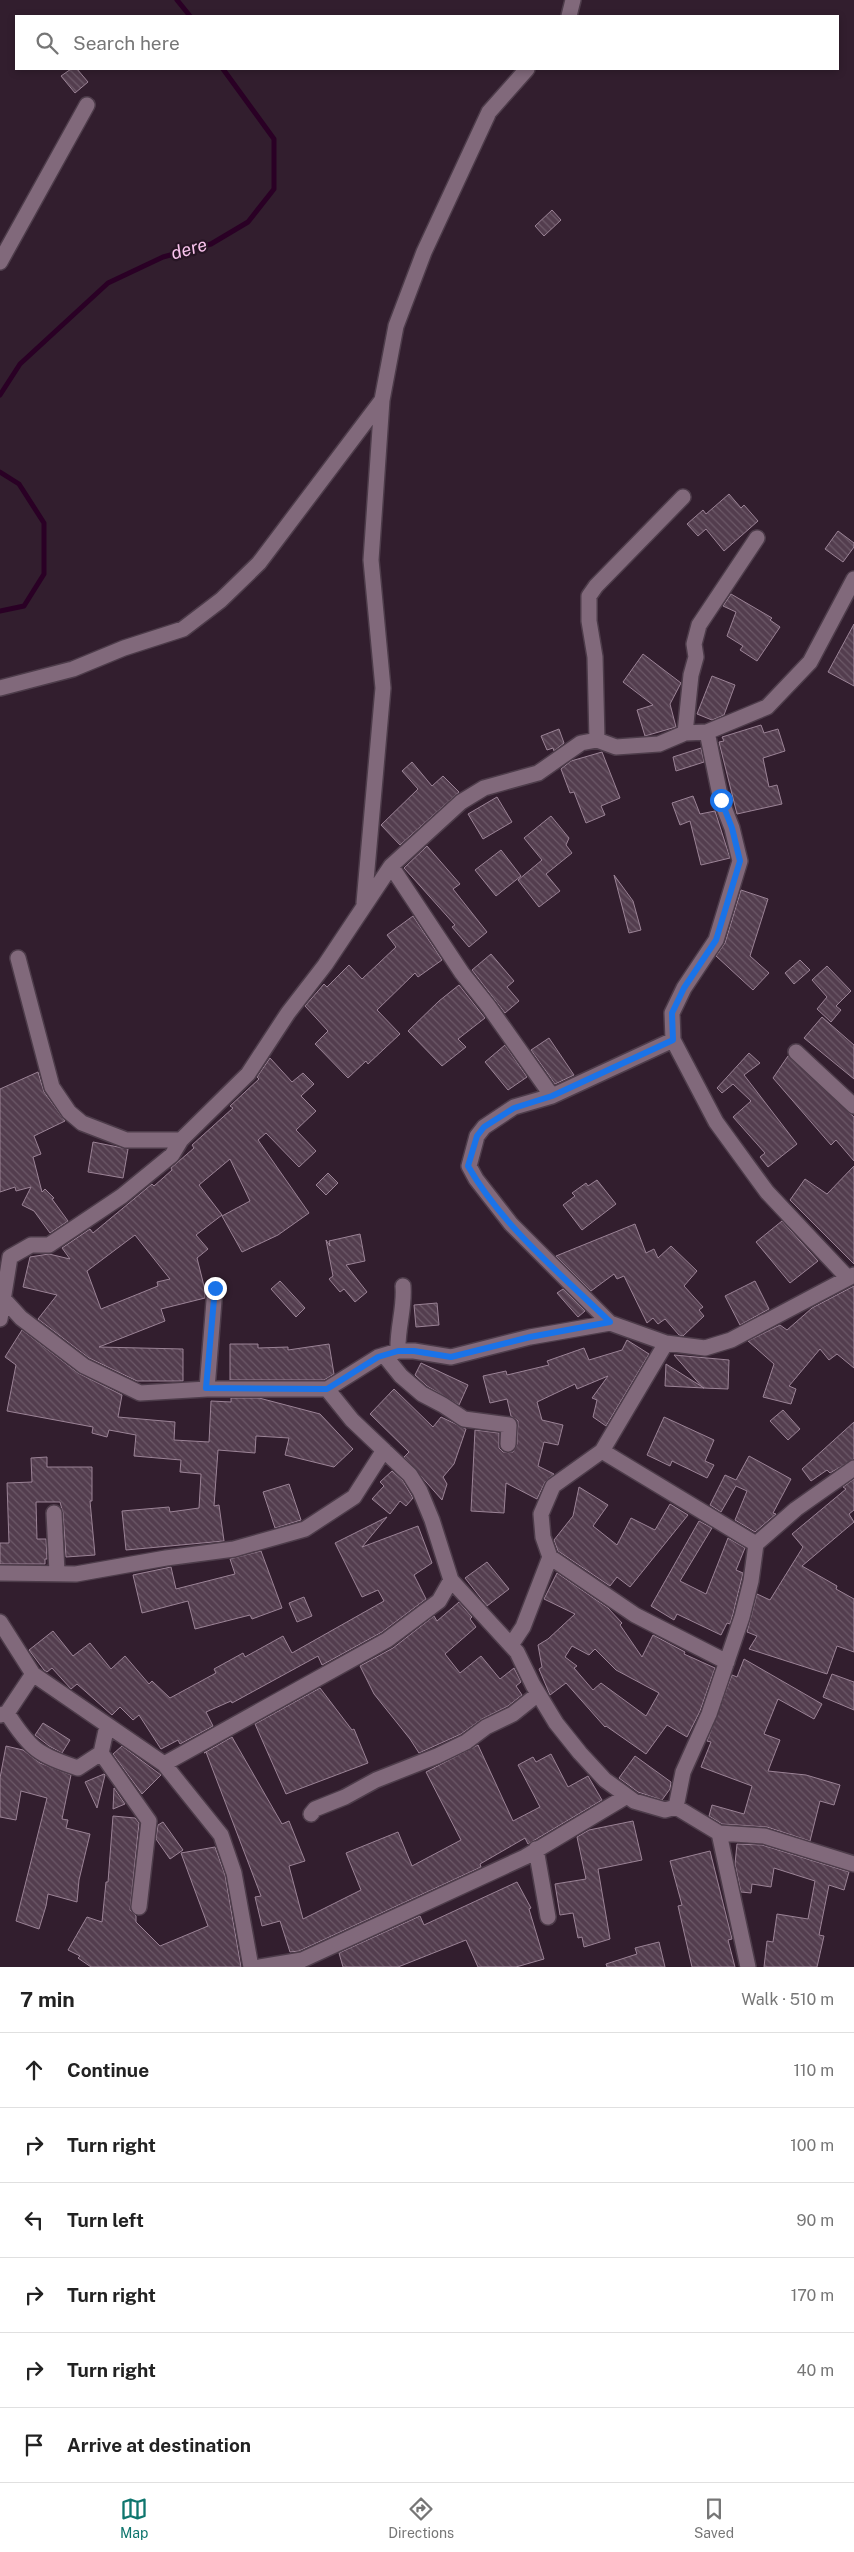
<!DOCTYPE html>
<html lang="en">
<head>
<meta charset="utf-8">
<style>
	:root { --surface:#fff; --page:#f2f2f2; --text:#222; --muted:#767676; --line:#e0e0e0; --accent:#0f766e }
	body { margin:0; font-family:"Public Sans",sans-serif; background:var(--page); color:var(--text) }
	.stop { position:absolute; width:15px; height:15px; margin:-11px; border:4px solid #1a73e8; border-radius:50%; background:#fff }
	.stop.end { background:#1a73e8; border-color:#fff; box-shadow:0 1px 5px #0008 }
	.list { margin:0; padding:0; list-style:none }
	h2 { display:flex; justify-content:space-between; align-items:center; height:65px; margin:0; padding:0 20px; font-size:21px }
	h2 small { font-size:16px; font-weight:400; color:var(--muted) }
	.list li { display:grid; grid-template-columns:32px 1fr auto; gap:15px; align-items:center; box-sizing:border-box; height:75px; padding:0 20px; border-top:1px solid var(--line) }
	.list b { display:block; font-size:19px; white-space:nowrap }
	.list em { font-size:16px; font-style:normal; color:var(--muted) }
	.icon { flex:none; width:28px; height:28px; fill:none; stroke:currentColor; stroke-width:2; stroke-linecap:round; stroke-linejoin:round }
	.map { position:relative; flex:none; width:854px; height:1967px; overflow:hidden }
	.search { position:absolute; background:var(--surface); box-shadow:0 2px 8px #0003; left:15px; right:15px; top:15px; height:55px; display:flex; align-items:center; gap:12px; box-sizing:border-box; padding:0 18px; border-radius:0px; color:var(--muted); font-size:19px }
	.sheet { height:515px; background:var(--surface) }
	nav { display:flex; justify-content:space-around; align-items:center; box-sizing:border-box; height:70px; border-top:1px solid var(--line); background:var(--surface); font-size:14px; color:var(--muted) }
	nav a { display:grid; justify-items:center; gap:2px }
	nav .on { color:var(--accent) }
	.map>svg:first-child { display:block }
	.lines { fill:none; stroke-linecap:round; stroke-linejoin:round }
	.stream { stroke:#2a0025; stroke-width:5 }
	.building { fill:url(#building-back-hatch); stroke:#9b8396; fill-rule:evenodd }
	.minor-casing { stroke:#4d3c4a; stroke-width:18 }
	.minor { stroke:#81697b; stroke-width:15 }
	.route { stroke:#1a73e8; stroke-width:6 }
	.labels { text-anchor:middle; stroke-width:4.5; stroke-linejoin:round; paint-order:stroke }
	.water-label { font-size:18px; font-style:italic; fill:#f9c3ed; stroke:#271524 }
</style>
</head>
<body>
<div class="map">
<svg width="854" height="1967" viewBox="0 0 854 1967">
	<defs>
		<pattern id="building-back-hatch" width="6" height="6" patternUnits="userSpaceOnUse" patternTransform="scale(1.25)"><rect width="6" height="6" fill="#533d4e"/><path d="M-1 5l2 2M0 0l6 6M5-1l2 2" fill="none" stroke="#6c5968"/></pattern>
	</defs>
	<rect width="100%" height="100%" fill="#321e2e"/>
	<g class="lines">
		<path class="stream" d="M177 0 190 16
			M0 395 20 364 108 283 163 257 211 244 248 222 274 189V139L223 69
			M0 472 19 484 44 523V574L24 606 0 611"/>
	</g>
	<path class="building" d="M71 69H77L88 82 75 93 61 76Z
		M552 210 561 220 544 236 535 226Z
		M729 494 741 508 744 505 758 521 724 551 706 529 698 536 687 524 703 510 706 514Z
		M838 531 854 543V547L843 562 825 549Z
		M731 594 772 618 770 620 780 627 757 661 740 650 743 646 727 636 736 612 723 606Z
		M854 624V686L828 672Z
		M643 654 681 683 670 704 676 727 645 736 637 710 653 705 623 682Z
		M712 676 735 685 724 715 712 720 697 714Z
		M761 725 764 733 778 729 785 751 763 758 769 787 777 785 782 804 737 814 719 742 724 741 722 737Z
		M559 729 564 743 554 751 553 748 547 750 541 736Z
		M701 748 704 762 676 771 673 757Z
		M602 752 620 798 601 806 605 815 586 823 574 792 570 793 561 769 571 761Z
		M412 762 432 786 443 776 459 792 400 845 381 825 418 789 402 771Z
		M693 796 700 814 715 811 730 858 701 865 690 821 680 825 672 803Z
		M497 797 512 822 483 839 468 814Z
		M551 816 569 838 566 845 572 853 546 874 560 891 539 907 518 880 542 860 524 838Z
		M427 846 460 884 453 889 487 932 469 947 452 927 455 925 404 868Z
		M501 850 521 876 496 896 475 870Z
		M614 875 633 901 641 930 629 933Z
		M741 890 768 899 750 956 769 973 753 990 716 956 725 943Z
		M413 916 442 960 418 977 415 973 377 1010 400 1034 368 1064 366 1061 348 1078 315 1044 328 1031 305 1006 324 984 327 987 349 965 362 979 396 947 387 935Z
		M491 954 514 981 507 987 519 1001 505 1013 472 970Z
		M800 960 810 970 794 984 785 973Z
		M827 966 851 991 836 1006 841 1010 831 1022 817 1009 827 997 812 980Z
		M459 985 485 1018 458 1039 466 1047 442 1066 408 1031 439 1001Z
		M822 1017 854 1045V1079L804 1038Z
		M549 1038 574 1075 555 1084 531 1050Z
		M505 1045 527 1077 508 1090 485 1062Z
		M749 1053 760 1063 744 1075 797 1144 768 1167 760 1157 765 1153 733 1117 751 1101 733 1084 722 1093 717 1088Z
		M788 1056 854 1117V1161L836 1140 831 1145 773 1078Z
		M270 1058 292 1082 303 1073 314 1084 301 1096 316 1111 296 1130 316 1151 299 1167 266 1133 258 1140 309 1213 278 1235 242 1252 222 1216 250 1201 230 1159 199 1185 222 1215 196 1235 208 1249 197 1258 205 1290V1298L161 1309 165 1321 99 1347 183 1349V1381H137L89 1358 38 1319 57 1295 23 1287 30 1257 49 1254 70 1259 62 1248 90 1229 93 1233 152 1184 154 1186 172 1170 171 1168 194 1148 192 1145 233 1108 230 1106 259 1079 257 1077ZM135 1235 170 1279 157 1282 158 1286 101 1309 87 1271Z
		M38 1072 44 1092 65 1121 34 1136 41 1154 33 1157 42 1192 45 1189 54 1198 52 1199 68 1221 50 1233 34 1211 22 1205 31 1187 16 1191 15 1187 0 1192V1089Z
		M93 1142 128 1149 123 1178 88 1172Z
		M854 1166V1264L790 1200 805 1179 827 1194Z
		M328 1173 338 1183 326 1195 316 1185Z
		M597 1180 616 1204 582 1230 563 1205 575 1196 572 1193 586 1183 588 1186Z
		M782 1221 818 1261 790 1283 756 1242Z
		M635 1224 646 1253 654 1249 658 1258 671 1246 697 1271 684 1286 703 1307 699 1310 704 1316 683 1336 679 1335 665 1319 658 1324 653 1318 647 1323 624 1276 617 1279 614 1274 591 1291 556 1256Z
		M360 1234 365 1261 346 1265 367 1292 355 1302 344 1289 340 1292 329 1279 333 1276 326 1240 330 1246 329 1241Z
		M280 1281 305 1308 296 1317 271 1289Z
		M755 1281 769 1309 740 1325 725 1296Z
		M854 1286V1368L837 1354 829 1360 820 1349 789 1386 796 1389 791 1404 763 1397 774 1364 748 1341 780 1325 787 1330 812 1308Z
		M563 1289 585 1311 578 1317 557 1293Z
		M437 1303 439 1325 416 1327 414 1305Z
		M22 1330 78 1373 122 1395 118 1417 175 1422 174 1440 209 1442 211 1401 231 1402V1398H259L320 1414 353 1449 334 1467 285 1455 289 1438 256 1436 255 1453 218 1450 214 1506 219 1505 224 1541 126 1550 122 1511 169 1507 170 1512 199 1508 201 1474 180 1472 181 1460 134 1456 136 1435 109 1430 107 1437 92 1433 93 1427 7 1411 16 1365 5 1357Z
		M627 1340 649 1354 606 1426 593 1417 597 1400 592 1398 608 1376 577 1389 575 1384 537 1402 542 1420 563 1425 558 1445 544 1442 538 1466 554 1474 545 1482 537 1499 506 1483 504 1513 471 1511 475 1430 499 1433V1448L503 1452H513L517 1444 518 1421 511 1416 507 1399 490 1403 483 1376 506 1371 507 1375 549 1365 547 1361 584 1348 589 1360 622 1350Z
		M230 1344H258V1348L288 1347V1350L329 1344 334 1374 324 1380H230Z
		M674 1355 729 1360 728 1389 703 1388Z
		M421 1363 468 1385 459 1405 427 1386 415 1375Z
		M666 1364 704 1388 665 1386Z
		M394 1389 433 1427 441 1417 466 1429 454 1464 443 1477 447 1484 442 1500 404 1457 409 1452 370 1414Z
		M783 1410 800 1429 788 1440 770 1421Z
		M664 1417 714 1440 705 1461 714 1465 707 1478 672 1461 670 1466 647 1455Z
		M854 1422V1459L830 1473 827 1470 811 1481 802 1469Z
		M749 1456 791 1479 773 1513 776 1514 755 1532 735 1520 747 1491 736 1486 721 1512 710 1505 725 1475 736 1480Z
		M47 1457V1467H92V1501H90L95 1555 66 1557 63 1513 60 1502H36L37 1539H46L47 1559H45V1564H0V1543H9L7 1483 32 1482 31 1458Z
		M392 1471 403 1481 413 1498 406 1506 400 1501 390 1514 372 1499 384 1486 380 1482Z
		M854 1479V1510L849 1514 854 1522 802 1566 837 1586 836 1589 854 1599V1652L837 1646 827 1674 749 1649 757 1636 747 1632 757 1594 770 1600 803 1547 792 1534 846 1489 843 1487Z
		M289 1484 301 1520 275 1528 263 1492Z
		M579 1487 608 1505 593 1526 617 1545 631 1518 655 1530 670 1504 688 1515 630 1587 617 1577 610 1586 558 1551 554 1540 573 1516Z
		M387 1517 362 1547 418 1526 432 1563 414 1575 426 1599 382 1632 322 1665 318 1656 232 1703 231 1701 206 1712 213 1726 180 1744 178 1740 161 1749 139 1715 133 1720 120 1707 112 1715 77 1684 71 1689 52 1668 47 1672 44 1670 29 1650 53 1631 73 1656 90 1643 111 1669 125 1656 149 1684 152 1681 170 1698 216 1673 214 1669 243 1653 245 1657 283 1636 292 1653 384 1601 378 1590 362 1597 335 1543Z
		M699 1521 712 1528 680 1581 706 1594 728 1538 745 1548 736 1570 743 1573 733 1614 730 1624 727 1623 721 1635 677 1614 674 1620 651 1606Z
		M261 1551 282 1608 252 1619 250 1615 195 1629 188 1601 142 1613 133 1575 171 1567 176 1589 235 1574 230 1559Z
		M487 1562 509 1589 487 1606 465 1578Z
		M557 1573 608 1608 622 1623 620 1625 642 1657 653 1635 685 1652 684 1654 715 1668 700 1711 687 1737 667 1725 646 1754 606 1726 605 1727 566 1683 550 1695 539 1669 542 1667 538 1645 548 1639 575 1614 544 1599ZM572 1646 589 1655 595 1649 616 1670 659 1693 646 1716 601 1683 593 1690 574 1668 577 1666 565 1657Z
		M304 1597 312 1616 297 1622 289 1603Z
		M459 1602 472 1617 470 1619 476 1627 445 1654 460 1673 481 1656 500 1679 514 1668 521 1682 516 1686 522 1695 508 1706 482 1719 461 1734 419 1753 410 1739 374 1694 360 1666 393 1648 434 1616 437 1621Z
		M744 1659 822 1704 814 1719 778 1699 764 1734 780 1740 768 1771 806 1775 840 1785 834 1805 820 1801 810 1841 767 1827 722 1824 709 1816 712 1805 744 1814 752 1786 701 1767 711 1742 707 1741 732 1675 737 1677Z
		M832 1674 854 1682V1710L823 1697Z
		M320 1688 352 1730 354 1729 368 1763 286 1794 255 1724Z
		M43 1723 70 1740 62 1753 49 1746 35 1735Z
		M232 1737 282 1824 289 1821 305 1861 289 1866 303 1919 361 1890 346 1853 398 1832 412 1866 461 1840 426 1772 478 1745 513 1821 540 1807 518 1765 533 1757 536 1762 551 1754 568 1787 588 1776 602 1800 528 1844 525 1838 480 1864 481 1867 299 1951 290 1952 280 1921 262 1926 255 1897 261 1896 206 1752 204 1753Z
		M6 1746 23 1750 40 1763 71 1775 62 1819 68 1820 66 1828 90 1834 79 1880 77 1902 48 1894 46 1906 39 1929 16 1921 47 1798 21 1791 16 1820 0 1817V1778Z
		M122 1746 161 1775 142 1794 113 1754Z
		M635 1756 671 1782 670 1789 662 1800 638 1792 619 1778Z
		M104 1774 105 1775 97 1808 85 1782Z
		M114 1788 125 1804 113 1809Z
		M113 1816 135 1818 139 1823 130 1910 136 1916V1922L160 1946 208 1926 181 1853 215 1847 225 1875 241 1967H91L78 1958 80 1956 68 1950 87 1917 102 1922 106 1882H108Z
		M633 1821 642 1860 598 1869 610 1939 584 1947 582 1937 578 1938 573 1913 560 1915 555 1884 586 1879 577 1837 589 1830Z
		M163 1822 183 1850 170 1859 156 1839 158 1825Z
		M737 1844 762 1845 849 1872 844 1890 829 1885 819 1935 824 1936 817 1967H764L767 1941 773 1942 777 1914 808 1919 815 1881 774 1868 771 1887 752 1884 751 1893 741 1892 735 1864Z
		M710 1851 732 1939 728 1940 735 1967H692L678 1906 682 1905 670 1861Z
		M517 1882 531 1908 529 1909 544 1959 516 1967H478L466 1940 398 1967H343L339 1953 420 1916 424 1925Z
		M659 1942 665 1967H607L606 1964 637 1954 635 1948Z"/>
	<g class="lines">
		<defs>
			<path id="minor" d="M569 16 573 0
				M0 262 87 105
				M0 688 73 669 124 648 183 629 221 600 259 563 382 400
				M707 732 721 800 732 828 740 861 716 940 684 988 672 1013 673 1040 716 1122 767 1192 847 1277
				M685 733 691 675 696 657 694 644 699 625 757 538
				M597 740 595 657 589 621V596L596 586 683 497
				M391 866 462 973 489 1007 552 1096
				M364 903 383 688 371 560 382 400 396 326 424 252 489 112 527 69
				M18 958 52 1087 69 1112 82 1123 126 1140H181
				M673 1040 552 1096 514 1107 484 1127 477 1136 469 1166 476 1179 511 1224 610 1323 666 1343 705 1348 731 1340 854 1275
				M796 1052 854 1106
				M0 1295 21 1318 84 1366 140 1393 207 1389H327L378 1357 398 1351H414L451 1357 530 1337 610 1323
				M0 1319 10 1257 31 1245H49L122 1196 172 1155 181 1140 248 1074 288 1013 325 965 391 866 461 802 484 788 538 773 581 743 597 740 616 747 659 744 685 733 707 732 767 707 810 662 854 579
				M666 1343 602 1451 553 1486 541 1514 543 1537 550 1557 635 1615 727 1662
				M398 1351C397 1328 405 1308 403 1286
				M384 1355 401 1376 422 1394 443 1405 464 1419 509 1425 508 1444
				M207 1389 215 1288
				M327 1389 352 1420 410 1475 420 1491 432 1520 451 1580 517 1652 533 1685 556 1723 580 1753 605 1780 634 1801 665 1810 676 1807 719 1833 764 1836 854 1864
				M602 1451 756 1544
				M54 1513 57 1572
				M0 1573 76 1574 166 1558 234 1549 305 1529 354 1497 384 1450
				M0 1622 33 1674 164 1764 221 1835 234 1873 251 1967
				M511 1645 523 1627 550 1557
				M7 1713C30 1749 38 1755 78 1768L101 1753
				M0 1715 7 1713 33 1674
				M107 1726 101 1753 149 1821 139 1907
				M164 1764 387 1640 439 1601 451 1580
				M676 1807 683 1772 709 1714 742 1617 751 1581 756 1544 796 1509 854 1468
				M311 1814 315 1809 345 1797 376 1780 437 1756 466 1742 486 1727 513 1714 538 1694
				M719 1833 748 1967
				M536 1849 548 1917
				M260 1967 302 1960 525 1857 627 1796"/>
		</defs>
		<use href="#minor" class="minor-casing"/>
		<use href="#minor" class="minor"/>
	</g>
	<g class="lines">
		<path class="route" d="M215 1288 206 1388 327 1389 378 1357 398 1351H414L451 1357 530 1337 610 1322C561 1274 502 1226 468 1166L477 1136 484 1127 514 1108 552 1096 673 1040 672 1013 684 988 716 940 740 861 732 828 721 800"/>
	</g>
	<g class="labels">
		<g class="water-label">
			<text transform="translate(189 249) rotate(-16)" y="6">dere</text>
		</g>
	</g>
</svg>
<div class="stop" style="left:721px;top:800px"></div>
<div class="stop end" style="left:215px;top:1288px"></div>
<div class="search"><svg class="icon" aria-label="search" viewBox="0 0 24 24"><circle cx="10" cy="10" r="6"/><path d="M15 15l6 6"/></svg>Search here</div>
</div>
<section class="sheet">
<h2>7 min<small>Walk · 510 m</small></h2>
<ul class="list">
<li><svg class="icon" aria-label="ahead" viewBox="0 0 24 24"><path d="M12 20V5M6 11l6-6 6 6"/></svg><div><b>Continue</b></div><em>110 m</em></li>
<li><svg class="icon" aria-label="right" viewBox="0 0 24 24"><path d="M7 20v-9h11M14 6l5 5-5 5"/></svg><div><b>Turn right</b></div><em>100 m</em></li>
<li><svg class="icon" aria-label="left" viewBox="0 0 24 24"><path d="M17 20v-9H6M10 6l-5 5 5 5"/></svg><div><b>Turn left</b></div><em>90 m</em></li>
<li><svg class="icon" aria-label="right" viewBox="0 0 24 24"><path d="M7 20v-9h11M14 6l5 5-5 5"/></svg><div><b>Turn right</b></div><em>170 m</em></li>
<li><svg class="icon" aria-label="right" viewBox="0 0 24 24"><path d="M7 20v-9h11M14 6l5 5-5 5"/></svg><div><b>Turn right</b></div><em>40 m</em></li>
<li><svg class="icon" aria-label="arrive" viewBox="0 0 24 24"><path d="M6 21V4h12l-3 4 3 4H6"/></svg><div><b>Arrive at destination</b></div></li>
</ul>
</section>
<nav>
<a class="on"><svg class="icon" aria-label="map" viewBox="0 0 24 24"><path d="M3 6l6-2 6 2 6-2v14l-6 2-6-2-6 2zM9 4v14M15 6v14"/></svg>Map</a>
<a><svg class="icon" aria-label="directions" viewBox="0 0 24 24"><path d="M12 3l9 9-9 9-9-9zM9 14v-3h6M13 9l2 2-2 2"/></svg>Directions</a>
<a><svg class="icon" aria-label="saved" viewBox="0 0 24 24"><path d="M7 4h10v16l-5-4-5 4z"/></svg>Saved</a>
</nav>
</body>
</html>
